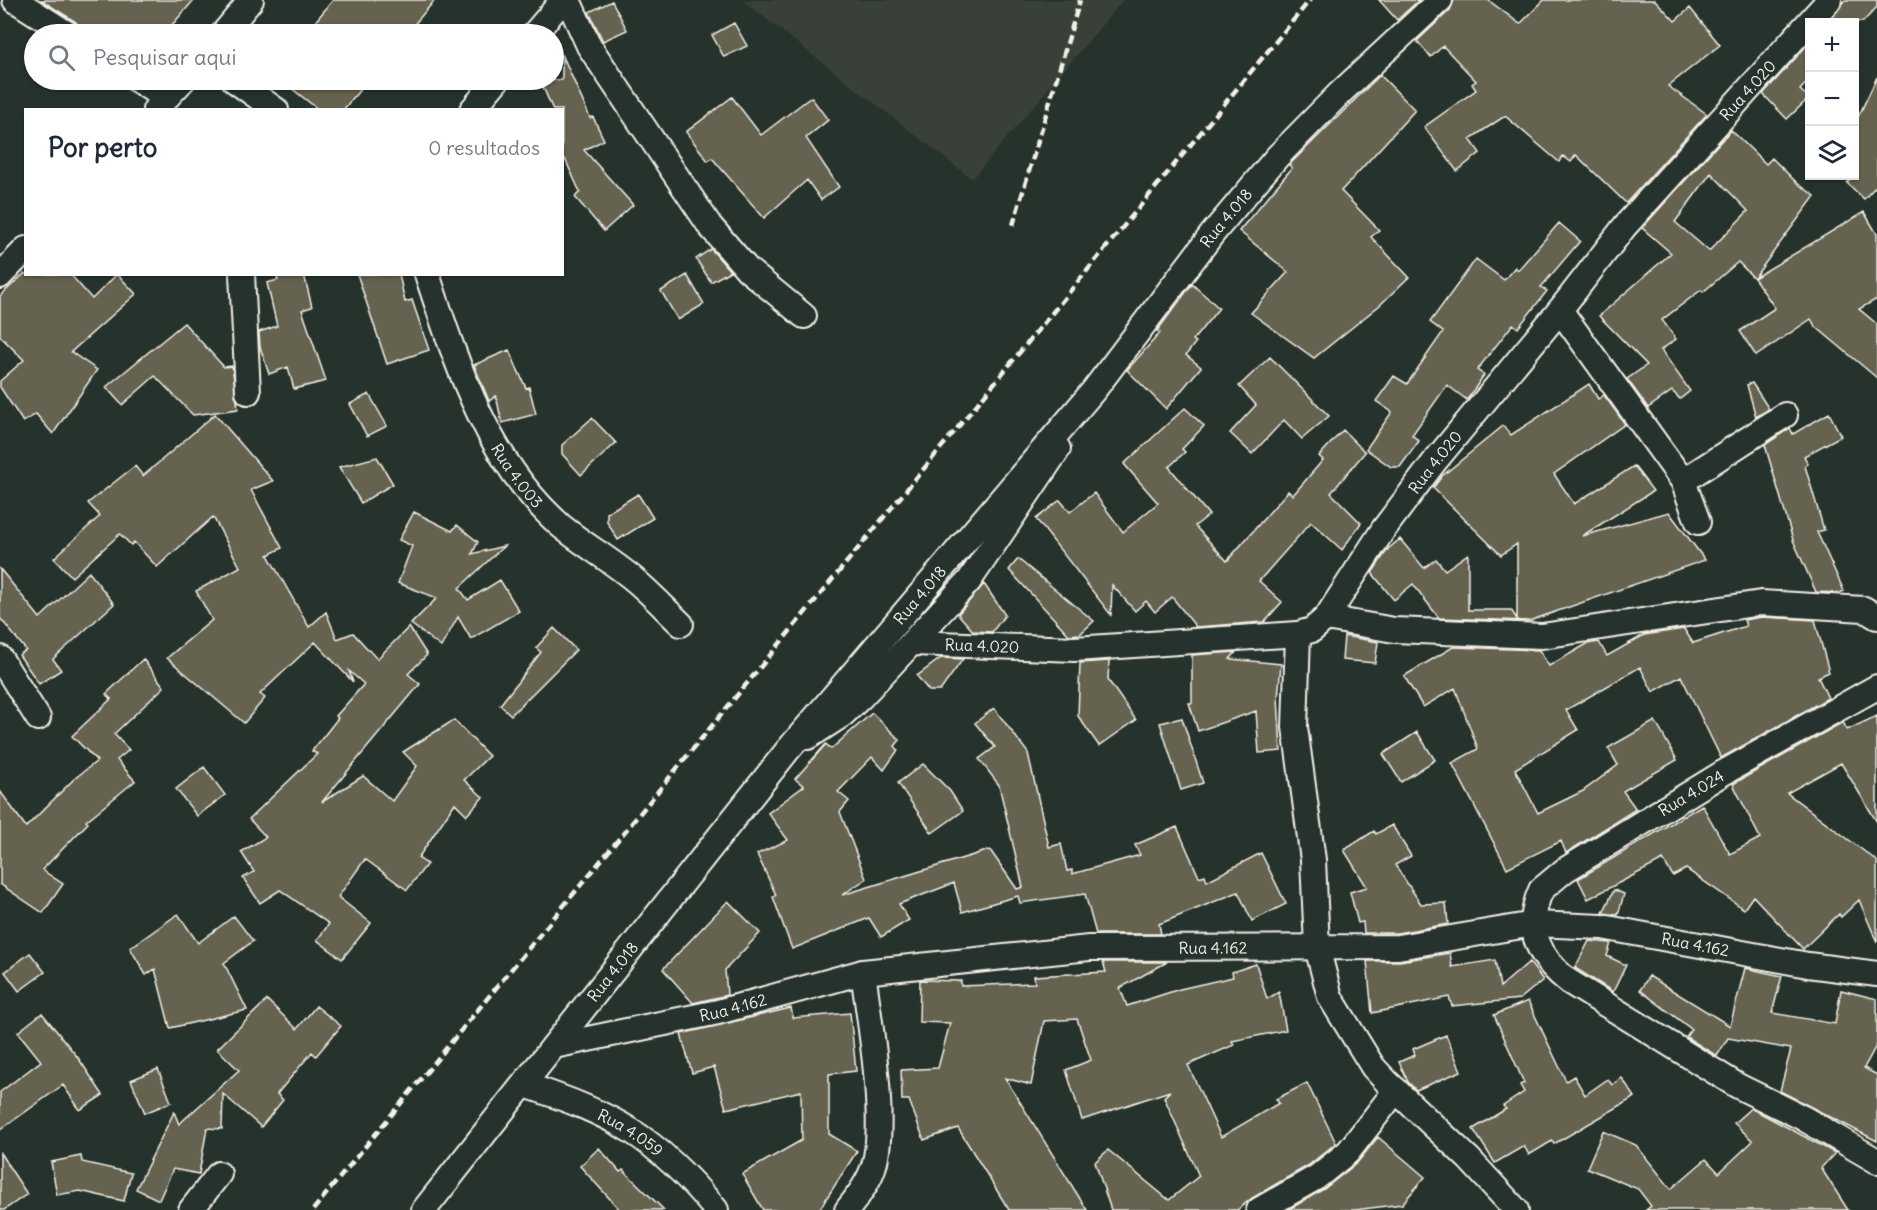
<!DOCTYPE html>
<html lang="pt">
<head>
<meta charset="utf-8">
<style>
	:root { --surface:#fff; --page:#f2f2f3; --text:#1f2937; --muted:#747a83; --line:#e0e1e3 }
	body { margin:0; font-family:Delius,sans-serif; background:var(--page); color:var(--text) }
	.controls { position:absolute; right:18px; top:18px; display:grid; overflow:hidden; border-radius:0px; box-shadow:0 2px 4px #0004 }
	.controls button { width:54px; height:54px; display:grid; place-items:center; padding:0; border:0; border-bottom:2px solid var(--line); background:var(--surface); color:var(--text); font:30px sans-serif }
	.list { margin:0; padding:0; list-style:none }
	h2 { display:flex; justify-content:space-between; align-items:center; height:78px; margin:0; padding:0 24px; font-size:26px }
	h2 small { font-size:20px; font-weight:400; color:var(--muted) }
	.icon { flex:none; width:33px; height:33px; fill:none; stroke:currentColor; stroke-width:2; stroke-linecap:round; stroke-linejoin:round }
	.map { position:relative; flex:none; width:1877px; height:1210px; overflow:hidden }
	.search { position:absolute; background:var(--surface); box-shadow:0 2px 4px #0004; left:24px; top:24px; width:540px; height:66px; display:flex; align-items:center; gap:15px; box-sizing:border-box; padding:0 21px; border-radius:33px; color:var(--muted); font-size:22px }
	.panel { position:absolute; background:var(--surface); box-shadow:0 2px 4px #0004; left:24px; top:108px; width:540px; height:168px; border-radius:0px }
	.map>svg:first-child { display:block }
	.built { fill:#394137 }
	.building { fill:#65634f; stroke:#f4f1e8; stroke-width:1.5; fill-rule:evenodd }
	.lines { fill:none; stroke-linecap:round; stroke-linejoin:round }
	.street-casing { stroke:#f4f1e8; stroke-width:28 }
	.street { stroke:#26332d; stroke-width:24 }
	.rail { stroke:#f4f1e8; stroke-width:4.5; stroke-dasharray:9 4.5; stroke-linecap:butt }
	.labels { text-anchor:middle; stroke-width:4.5; stroke-linejoin:round; paint-order:stroke }
	.street-label { font-size:16px; fill:#f4f1e8; stroke:#26332d }
</style>
</head>
<body>
<div class="map">
<svg width="1877" height="1210" viewBox="0 0 1877 1210">
	<rect width="100%" height="100%" fill="#26332d"/>
	<filter id="ink" filterUnits="userSpaceOnUse"><feTurbulence type="fractalNoise" baseFrequency=".0167" numOctaves="2"/><feDisplacementMap in="SourceGraphic" scale="12" xChannelSelector="R" yChannelSelector="G"/><feConvolveMatrix kernelMatrix="1 2 1 2 8 2 1 2 1" color-interpolation-filters="sRGB"/></filter>
	<g filter="url(#ink)">
		<path class="built" d="M742 0H1123L972 179Z"/>
		<path class="building" d="M41 0H194L164 34H82L76 22Z
			M333 0H435L406 34H305Z
			M1379 0H1419L1397 20Z
			M1454 0H1488L1520 24 1544 0H1655L1675 21 1690 8 1720 45 1668 86 1707 114 1626 203 1576 155 1571 162 1563 156 1559 162 1505 116 1470 139 1480 153 1457 171 1424 127 1476 90 1472 84 1476 81 1443 46 1431 57 1417 41 1450 10Z
			M1845 0H1877V7L1863 22H1828Z
			M612 1 627 30 603 41 589 12Z
			M734 23 747 46 724 57 712 35Z
			M1809 43V80L1800 90 1809 98 1787 119 1763 94Z
			M562 54 590 118 593 117 604 140 584 150 633 205 604 231 575 197 580 192 565 159 562 160V110H553L540 80H562Z
			M1380 75 1415 110 1341 191 1379 230 1371 237 1409 277 1380 305 1314 358 1251 313 1288 272 1239 231 1292 168 1289 165Z
			M1877 77V185L1864 199 1847 183 1854 176V126Z
			M281 80H368L343 110H319Z
			M732 97 761 135 811 97 828 120 806 138 839 187 821 200 807 180 764 218 712 158 708 161 686 132Z
			M1731 130 1766 164 1772 158 1797 183 1815 196 1754 278 1738 262 1703 292 1701 290 1662 320 1676 339 1661 350 1690 391 1680 399 1672 391 1648 408 1627 379 1647 365 1599 316 1671 253 1642 228ZM1711 173 1748 211 1709 251 1675 222Z
			M1864 212 1877 234V299L1859 309 1877 324V378L1815 326 1811 319 1756 356 1740 331 1775 308 1754 278Z
			M1559 223 1580 241 1541 287 1547 291 1518 328 1513 324 1477 370 1484 375 1467 400 1447 385 1412 435 1419 441 1400 467H1391L1366 449 1392 412 1376 401 1394 376 1407 384 1443 332 1430 322 1476 259 1504 280 1515 267 1518 270Z
			M711 249 730 271 711 282 696 259Z
			M24 274H70L92 299 117 274 136 294 71 352 97 370 53 434 36 414 23 422 0 387V381L24 360 0 336V296Z
			M276 274H304L312 307 302 310 326 381 294 389 288 367 269 374 260 347 259 332 277 326 267 283 278 280Z
			M357 274H399L405 302 412 300 429 350 387 364Z
			M687 275 704 304 678 320 661 291Z
			M1192 284 1219 308 1193 340 1196 342 1186 355 1201 367 1166 409 1127 370 1160 333 1157 331Z
			M184 323 224 367 232 366 238 409 193 415 155 376 122 405 106 387Z
			M509 350 526 388 529 387 536 414 502 423 496 396 489 401 474 365Z
			M1270 357 1329 416 1302 439 1284 420 1252 454 1230 433 1256 405 1239 386Z
			M1752 383 1769 409 1756 417 1747 385Z
			M1589 384 1598 399 1604 395 1625 424 1554 474 1574 504 1634 466 1653 491 1582 536 1669 512 1705 560 1529 621 1439 618 1413 584 1394 600 1372 573 1388 549 1400 539 1424 568 1436 559 1445 570 1468 554V610H1511L1517 619V544L1501 555 1433 488 1442 476 1503 426 1511 435Z
			M369 394 387 426 367 436 350 404Z
			M1185 408 1204 426 1182 449 1185 452 1169 467 1209 515 1195 526 1227 561 1288 491 1293 495 1323 460 1319 456 1343 430 1365 452 1331 493 1361 523 1342 550 1311 522 1259 581 1282 602 1264 622 1196 627 1172 597 1155 612 1146 601 1135 611 1112 585 1111 615 1036 519 1060 500 1070 512 1094 493 1123 532 1158 503 1124 464Z
			M1829 413 1841 436 1804 456 1808 464 1805 466 1824 530 1817 532 1844 591 1839 593 1816 592 1793 540 1765 445 1790 428 1793 434Z
			M215 414 273 481 251 490 282 548 268 555 309 627 326 612 337 639 353 633 377 659 409 627 427 655 408 674 420 684 322 802 363 776 392 801 417 766 403 752 454 720 489 756 464 780 483 797 467 815 455 803 418 858 427 864 407 890 365 859 338 897 371 923 342 959 317 940 329 924 280 890 260 903 243 878 254 872 241 852 266 837 249 819 317 754 312 751 338 718 336 716 364 684 349 671 353 682 315 642 260 694 265 698 244 723 167 658 212 620 196 591 240 567 213 517 157 567 134 542 131 545 120 534 72 577 54 558 100 516 88 503 135 466 143 476Z
			M592 418 616 443 581 475 562 454V445Z
			M377 457 393 484 361 503 339 467Z
			M638 494 653 518 618 540 607 522V513Z
			M414 512 452 531 457 525 478 542 472 554 504 546 459 588 468 600 500 580 519 611 471 639 458 617 441 647 411 624 437 598 398 583 412 546 399 540Z
			M1018 559 1094 621 1080 634 1069 635 1009 570Z
			M0 569 40 618 89 572 114 604 53 659 61 670 39 684 19 655 26 650 0 618Z
			M984 584 1005 615 992 632 973 631 958 614Z
			M1762 617 1815 620 1829 672 1818 677 1828 698 1721 758 1681 676 1653 692 1640 667 1566 710 1578 730 1515 769 1538 813 1583 791 1618 765 1608 748 1655 721 1677 760 1623 791 1636 809 1566 853 1561 841 1507 868 1452 763 1478 749 1455 688 1423 707 1404 676 1453 647 1539 650 1549 666 1587 644 1599 642 1607 656 1644 635 1684 629 1693 643 1746 626 1744 620Z
			M554 628 576 650 511 715 500 705 541 652 536 648Z
			M1344 636 1378 642 1375 663 1342 660Z
			M1236 652 1230 659 1281 664 1278 698 1281 751 1259 753 1256 711 1198 731 1189 703H1192V655Z
			M941 658 963 659 940 691H929L917 676Z
			M143 659 164 687 114 734 129 750 117 760 135 781 86 821 88 823 42 870 63 884 43 913 0 884V791L26 827 74 779 97 761 72 736 111 699 106 694Z
			M1109 661 1108 680 1136 720 1099 746 1078 716 1080 663Z
			M994 708 1028 753 1049 847 1061 844 1067 871 1072 870V874L1140 855 1135 845 1177 827 1199 877 1205 875 1207 881 1261 853 1286 904 1252 921 1238 892 1159 924 1161 934H1096L1085 894 1020 903 1018 896 962 912 954 883 899 904 909 920 881 937 869 918 792 949 773 897 776 895 757 854 788 840 768 813 804 786 795 779 826 744 831 749 872 713 900 740 895 746 898 750 884 770 872 757 838 792 849 801 840 812 866 879 842 895 990 850 1017 889 1023 887 999 785 979 759 995 747 975 723Z
			M1877 716V822L1841 763 1787 793 1877 861V942L1859 900 1841 917 1839 914 1803 949 1753 896 1744 909 1686 869 1673 876 1663 860 1588 899 1578 879 1702 805 1730 854 1760 838 1733 784 1843 722 1847 730Z
			M1182 718 1203 783 1181 790 1160 723Z
			M1417 732 1435 760 1401 782 1383 754Z
			M923 764 950 791 963 811 932 833 898 783Z
			M204 767 225 795 197 816 176 789Z
			M1392 825 1411 856 1395 865 1421 904 1446 903 1448 924 1397 933H1364L1363 922 1358 923 1350 892 1367 887 1344 850 1374 831 1376 834Z
			M1614 890 1624 894 1618 915 1603 913Z
			M728 901 760 933 725 970 727 995 693 1003 663 969Z
			M178 914 198 943 234 916 253 941 224 963 247 1010 170 1028 155 969 146 975 130 948Z
			M1589 941 1611 943 1607 956 1626 965 1613 992 1575 968Z
			M30 953 45 972 19 991 5 972Z
			M1450 953 1452 967 1495 960 1500 987 1529 962 1543 980 1520 999 1452 1006 1449 997 1372 1013 1367 961H1400Z
			M1103 962H1167L1120 988 1127 1006 1180 989 1233 977 1232 972 1256 964 1267 999 1279 992 1286 1030 1232 1041 1234 1045 1188 1065 1221 1137 1279 1103 1276 1099 1307 1083 1336 1143 1309 1165 1252 1198 1237 1210H1111L1095 1162 1108 1150 1169 1200 1199 1176 1164 1097 1170 1091 1082 1120 1066 1070 1091 1060 1077 1019 1044 1021 1031 1085 1005 1078 1087 1210H1009L958 1128 924 1140 909 1100H902L901 1070 938 1068 950 1023 919 1022 920 980 961 981V986L1035 983 1034 976 1106 972Z
			M1745 968 1782 976 1772 1013 1835 1024 1841 990 1877 999V1044L1864 1068 1877 1075V1141L1780 1091 1791 1049 1728 1038 1717 1056 1686 1037 1691 1029 1640 990 1649 976 1730 1026Z
			M267 1000 297 1029 316 1006 341 1026 316 1056 312 1052 277 1094 283 1100 261 1127 223 1094 222 1129 207 1128 199 1174 173 1169 159 1200 136 1189 174 1112 179 1124 239 1070 217 1049Z
			M1528 1001 1566 1081 1574 1076 1585 1095 1608 1079 1612 1085 1622 1078 1635 1097 1554 1144 1552 1141 1529 1155 1524 1146 1495 1163 1473 1129 1506 1109 1503 1106 1524 1092 1520 1085 1524 1083 1494 1015Z
			M791 1008 793 1018 850 1013 856 1071 829 1074V1134L857 1151 819 1210H763L742 1174 802 1140 801 1091 726 1109 714 1067 692 1073 681 1034Z
			M42 1013 79 1059 103 1095 80 1110 63 1085 0 1130V1092L41 1061 18 1032Z
			M1446 1035 1461 1071 1416 1090 1408 1082 1399 1062 1415 1055 1413 1049Z
			M158 1069 171 1102 145 1113 131 1080Z
			M1751 1108 1835 1153 1821 1168 1848 1210H1646L1651 1206 1638 1189 1587 1168 1603 1131 1636 1145 1671 1189 1706 1159 1719 1173 1753 1141 1734 1123Z
			M1378 1137 1425 1177 1402 1204 1355 1210H1288L1324 1189 1357 1163Z
			M599 1148 620 1172 623 1170 664 1210H620L580 1166Z
			M0 1153 27 1194 4 1210H0Z
			M81 1156 82 1162 131 1173 124 1201 80 1191 57 1195 51 1162Z"/>
		<g class="lines">
			<defs>
				<g id="street">
					<path d="M15 0 68 34"/>
					<path d="M568 0 589 46 710 226 748 270 804 316"/>
					<path d="M223 34 251 0"/>
					<path d="M534 34 563 0"/>
					<path d="M137 80 165 98"/>
					<path d="M234 80 276 110"/>
					<path d="M155 110 183 80"/>
					<path d="M472 110 497 80"/>
					<path d="M242 274 248 392"/>
					<path id="s1" d="M427 274C457 365 487 461 561 526 583 544 609 559 631 577 649 591 665 609 681 624"/>
					<path d="M0 276 26 249"/>
					<path d="M1560 310 1683 481 1698 522"/>
					<path d="M1683 481 1785 415"/>
					<path d="M1326 618 1394 630 1542 636 1761 603 1864 609 1877 617"/>
					<path d="M1298 634 1295 727 1313 860 1317 947 1330 997 1373 1067 1386 1081 1469 1159 1516 1210"/>
					<path id="s2" d="M913 643 1075 649 1298 634 1312 630 1326 618 1383 530 1435 461 1560 310 1625 226 1829 0"/>
					<path d="M0 658 38 718"/>
					<path d="M1877 687 1723 773 1565 870 1541 890C1524 928 1538 957 1568 981L1738 1086 1803 1118 1877 1161"/>
					<path d="M808 737 842 715 862 696 969 581 1058 449"/>
					<path id="s3" d="M554 1046 718 1012 863 972 1089 948 1398 947 1534 924 1602 927 1808 965 1877 974"/>
					<path id="s4" d="M525 1085C615 1115 655 1136 716 1210"/>
					<path d="M191 1210 219 1174"/>
					<path id="s5" d="M424 1210 787 751 1094 390 1213 233 1277 157 1340 93 1440 0"/>
					<path d="M847 1210C856 1199 867 1184 872 1171 889 1130 869 1018 863 972"/>
					<path d="M1259 1210 1317 1177 1348 1152 1396 1090"/>
				</g>
			</defs>
			<use href="#street" class="street-casing"/>
			<use href="#street" class="street"/>
			<path class="rail" d="M1013 225 1080 0
				M313 1210 1310 0"/>
		</g>
	</g>
	<g class="labels">
		<g class="street-label">
			<text dy="6" stroke="none"><textPath href="#s2" startOffset="1095">Rua 4.020</textPath></text>
			<text dy="6" stroke="none"><textPath href="#s5" startOffset="1276">Rua 4.018</textPath></text>
			<text dy="6" stroke="none"><textPath href="#s2" startOffset="609">Rua 4.020</textPath></text>
			<text dy="6" stroke="none"><textPath href="#s1" startOffset="222">Rua 4.003</textPath></text>
			<text dy="6" stroke="none"><textPath href="#s5" startOffset="790">Rua 4.018</textPath></text>
			<text dy="6" stroke="none"><textPath href="#s2" startOffset="69">Rua 4.020</textPath></text>
			<text transform="translate(1691 793) rotate(-31)" y="6">Rua 4.024</text>
			<text dy="6" stroke="none"><textPath href="#s3" startOffset="1155">Rua 4.162</textPath></text>
			<text dy="6" stroke="none"><textPath href="#s3" startOffset="669">Rua 4.162</textPath></text>
			<text dy="6" stroke="none"><textPath href="#s5" startOffset="304">Rua 4.018</textPath></text>
			<text dy="6" stroke="none"><textPath href="#s3" startOffset="183">Rua 4.162</textPath></text>
			<text dy="6" stroke="none"><textPath href="#s4" startOffset="116">Rua 4.059</textPath></text>
		</g>
	</g>
</svg>
<div class="controls">
<button>+</button>
<button>−</button>
<button><svg class="icon" aria-label="layers" viewBox="0 0 24 24"><path d="M12 4l9 5-9 5-9-5zM3 14l9 5 9-5"/></svg></button>
</div>
<div class="search"><svg class="icon" aria-label="search" viewBox="0 0 24 24"><circle cx="10" cy="10" r="6"/><path d="M15 15l6 6"/></svg>Pesquisar aqui</div>
<section class="panel">
<h2>Por perto<small>0 resultados</small></h2>
<ul class="list">
</ul>
</section>
</div>
</body>
</html>
